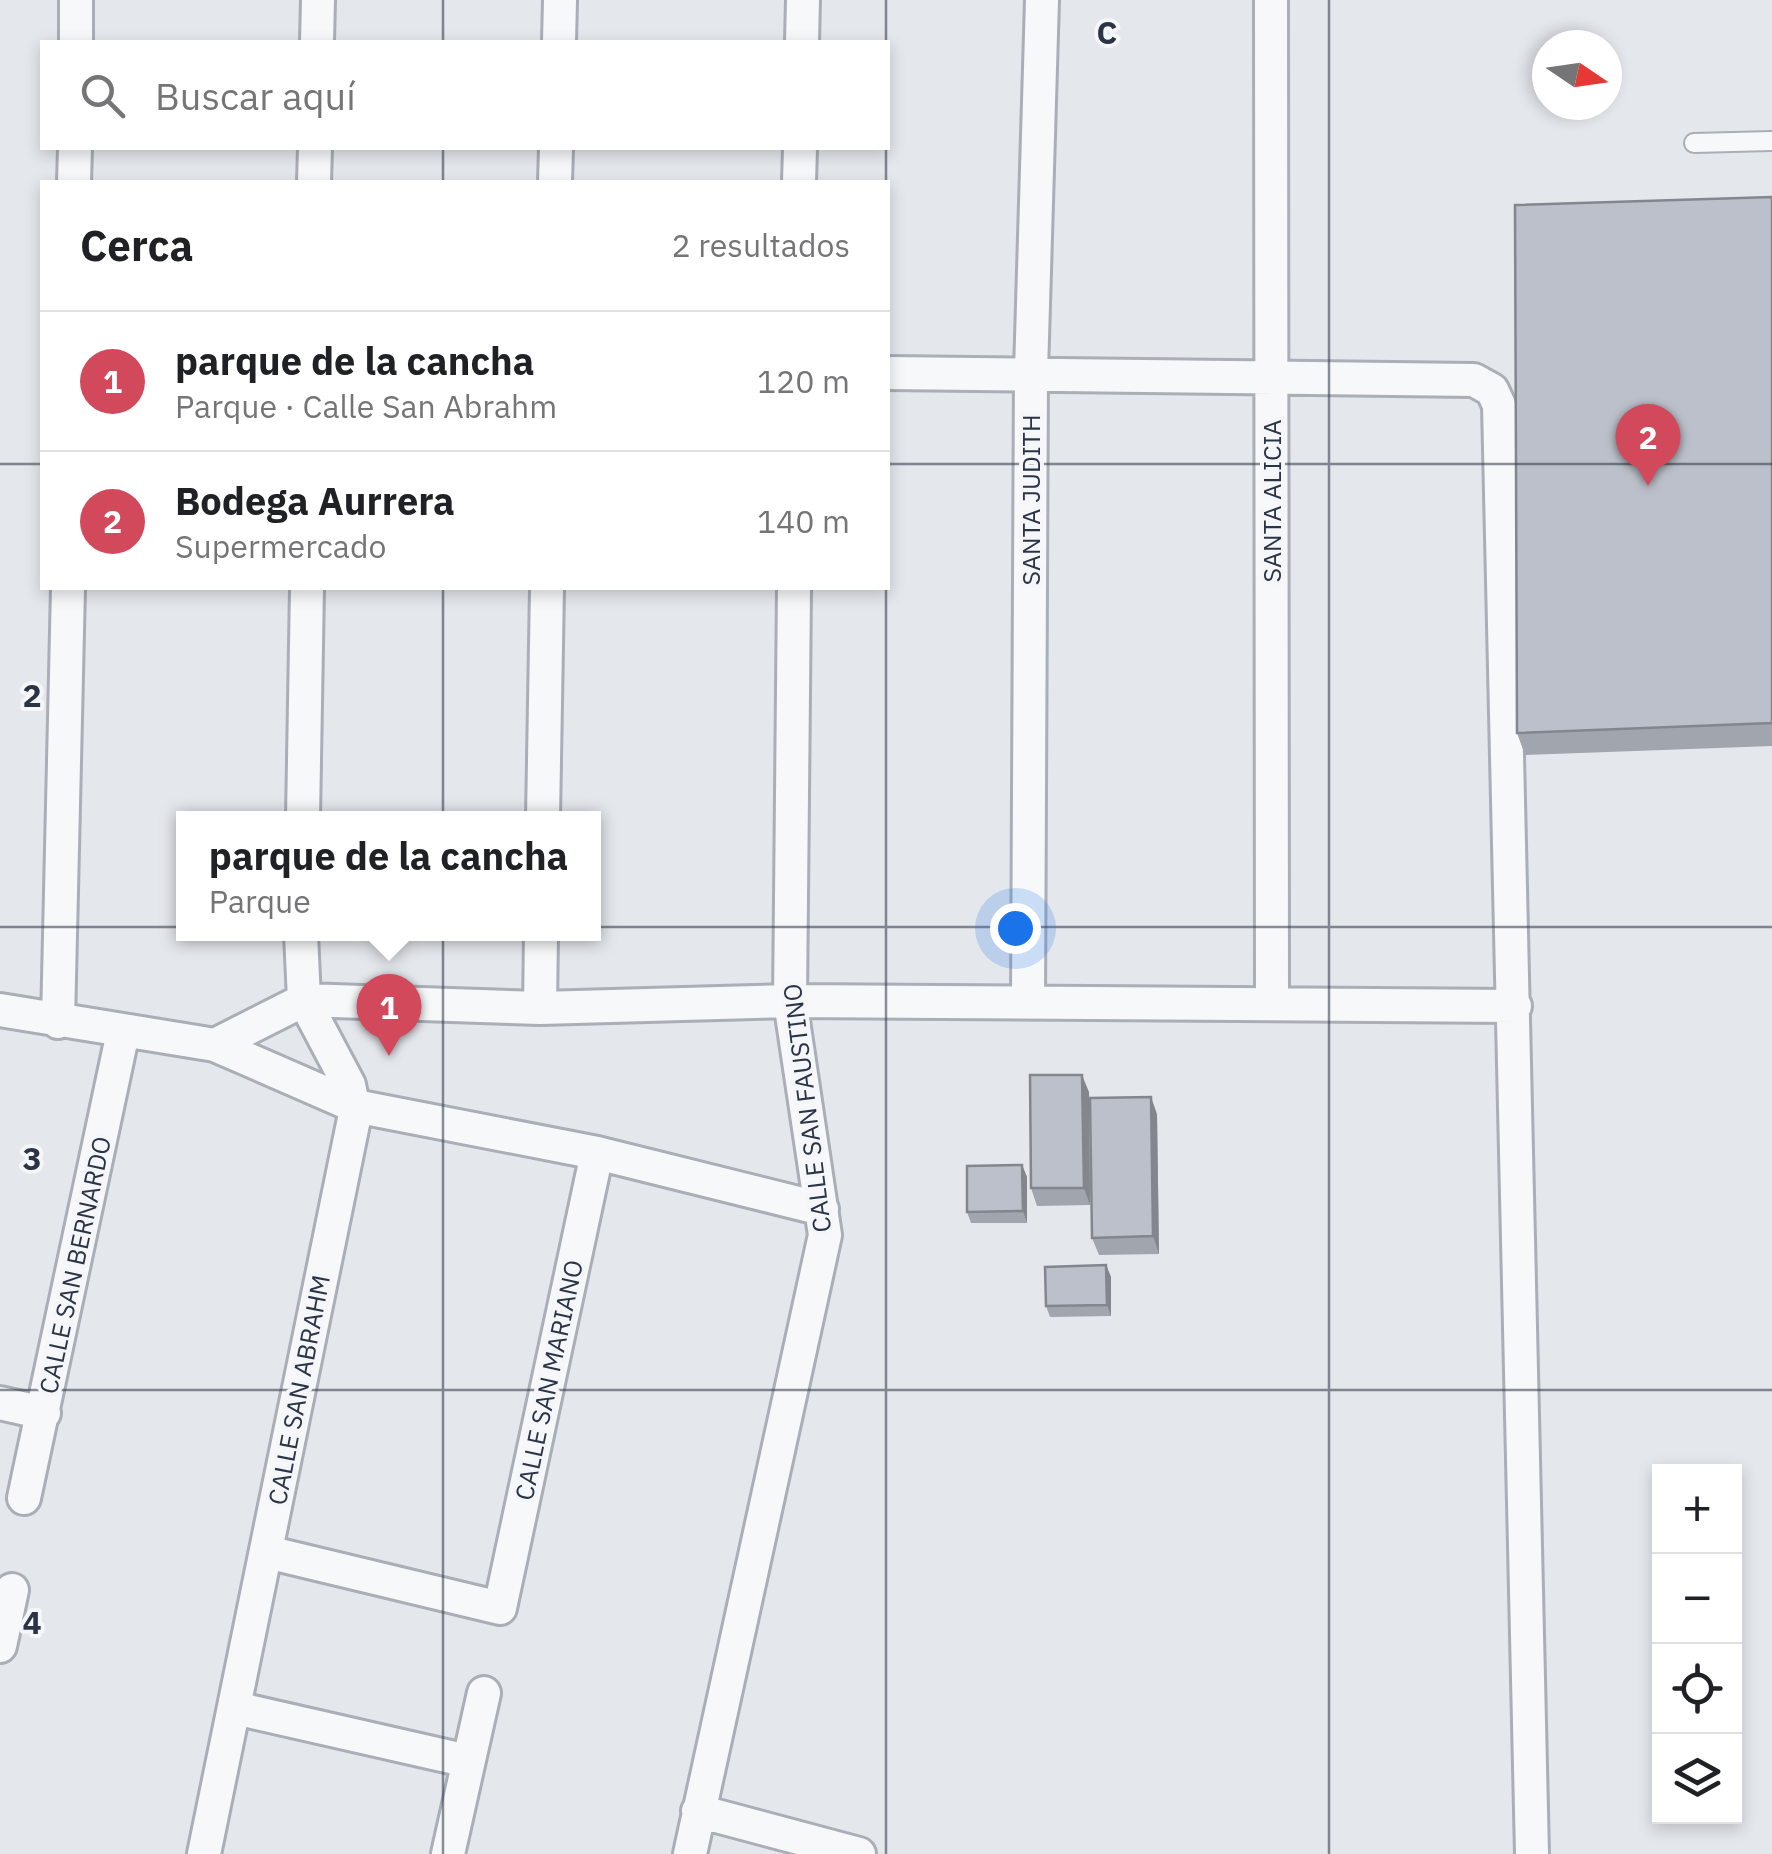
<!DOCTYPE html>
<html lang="es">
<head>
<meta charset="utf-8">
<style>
	:root { --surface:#fff; --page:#f6f6f6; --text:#202124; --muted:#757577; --line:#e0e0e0; --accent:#d1495b }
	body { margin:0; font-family:"IBM Plex Sans",sans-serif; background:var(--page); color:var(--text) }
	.controls { position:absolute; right:30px; bottom:30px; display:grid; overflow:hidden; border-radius:0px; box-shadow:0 5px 15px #0003 }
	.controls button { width:90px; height:90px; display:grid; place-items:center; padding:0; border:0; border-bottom:2px solid var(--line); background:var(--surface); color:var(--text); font:50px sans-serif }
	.compass { position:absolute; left:1532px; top:30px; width:90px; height:90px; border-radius:50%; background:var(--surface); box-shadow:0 5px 15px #0003; rotate:103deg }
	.you { position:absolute; left:1015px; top:928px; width:35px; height:35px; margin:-25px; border:8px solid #fff; border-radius:50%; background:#1a73e8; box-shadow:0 0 0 15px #1a73e833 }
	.badge { display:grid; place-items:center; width:65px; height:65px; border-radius:50%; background:var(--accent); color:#fff; font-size:32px; font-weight:700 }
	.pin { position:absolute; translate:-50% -82px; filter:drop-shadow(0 2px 5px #0008) }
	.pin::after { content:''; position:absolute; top:52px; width:35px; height:30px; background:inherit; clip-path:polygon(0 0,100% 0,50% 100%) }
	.popup { position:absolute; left:176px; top:811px; width:425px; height:130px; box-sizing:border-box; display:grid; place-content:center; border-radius:0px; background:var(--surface); filter:drop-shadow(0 2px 8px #0005); font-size:32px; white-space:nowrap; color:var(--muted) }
	.popup b { font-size:38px; color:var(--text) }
	.popup::after { content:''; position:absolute; left:50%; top:100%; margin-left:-20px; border:20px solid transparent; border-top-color:var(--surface) }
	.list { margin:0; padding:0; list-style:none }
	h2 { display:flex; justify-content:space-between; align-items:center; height:130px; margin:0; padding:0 40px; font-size:42px }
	h2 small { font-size:32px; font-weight:400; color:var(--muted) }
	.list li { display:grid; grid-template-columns:65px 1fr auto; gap:30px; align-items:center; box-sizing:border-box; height:140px; padding:0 40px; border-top:2px solid var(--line) }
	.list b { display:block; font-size:38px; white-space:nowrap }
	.list p { margin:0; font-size:32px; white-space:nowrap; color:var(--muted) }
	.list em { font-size:32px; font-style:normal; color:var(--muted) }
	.icon { flex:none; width:55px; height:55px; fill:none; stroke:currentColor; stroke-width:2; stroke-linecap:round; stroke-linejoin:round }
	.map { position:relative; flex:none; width:1772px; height:1854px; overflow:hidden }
	.search { position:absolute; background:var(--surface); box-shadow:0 5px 15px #0003; left:40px; top:40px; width:850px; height:110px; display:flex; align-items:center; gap:25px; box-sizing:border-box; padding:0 35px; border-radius:0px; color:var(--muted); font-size:38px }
	.panel { position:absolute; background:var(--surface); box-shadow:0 5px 15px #0003; left:40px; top:180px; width:850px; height:410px; border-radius:0px }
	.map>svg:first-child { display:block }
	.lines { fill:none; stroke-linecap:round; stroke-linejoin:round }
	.lane-casing { stroke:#a9aeb7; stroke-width:22 }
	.street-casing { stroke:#a9aeb7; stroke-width:38 }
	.lane { stroke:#f7f8fa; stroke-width:18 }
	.street { stroke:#f7f8fa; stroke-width:32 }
	.wall { fill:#a1a5ae }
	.shaded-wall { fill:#83868d }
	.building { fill:#bbc0ca; stroke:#83868d; stroke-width:2.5 }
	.grid { fill:none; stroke:#2b3445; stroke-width:2.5; stroke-opacity:0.55 }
	.labels { text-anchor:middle; stroke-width:8; stroke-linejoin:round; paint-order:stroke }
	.street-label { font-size:25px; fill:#2b3445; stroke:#f4f6f9 }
	.grid-label { font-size:32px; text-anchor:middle; font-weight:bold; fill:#2b3445; stroke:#f4f6f9; stroke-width:8; stroke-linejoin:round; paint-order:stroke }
</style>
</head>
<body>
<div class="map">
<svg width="1772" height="1854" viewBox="0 0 1772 1854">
	<rect width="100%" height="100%" fill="#e4e7ec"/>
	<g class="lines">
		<defs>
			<path id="lane" d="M1694 143 1772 141"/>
			<path id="street" d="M1271 0 1272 1003
				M76 42V0
				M317 42 318 0
				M559 42 560 0
				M802 42 803 0
				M74 182 75 148
				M314 182 315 148
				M555 182 556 148
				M799 182 800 148
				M888 373 1474 380 1492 390 1499 405 1532 1854
				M303 818 307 588
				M543 818 547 588
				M1028 1001 1031 372 1042 0
				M540 1008 541 934
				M0 1010 215 1045 355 1106 597 1153 822 1209
				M58 1022 68 588
				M215 1045 304 1000 540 1008 790 1001 1515 1006
				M0 1403 44 1413
				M24 1498 123 1032
				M267 1552 500 1608 597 1153
				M0 1646 12 1590
				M235 1708 468 1761
				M698 1811 859 1854
				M204 1854 355 1114 349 1085 304 1000 301 934
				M448 1854 484 1693
				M690 1854 825 1235 790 1001 794 588"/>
		</defs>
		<use href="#lane" class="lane-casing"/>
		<use href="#street" class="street-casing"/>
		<use href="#lane" class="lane"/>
		<use href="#street" class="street"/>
	</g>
	<path class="wall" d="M1772 197V746L1525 755 1517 733Z
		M1089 1092 1090 1205 1037 1206 1031 1188Z
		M1157 1114 1159 1254 1099 1255 1092 1238Z
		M1022 1165 1027 1177V1223H971L967 1212Z
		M1106 1265 1111 1277V1316L1050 1317 1046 1306Z"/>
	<path class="shaded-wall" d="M1082 1075 1089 1092 1090 1205 1084 1188Z
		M1151 1097 1157 1114 1159 1254 1153 1236Z
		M1022 1165 1027 1177V1223L1023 1211Z
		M1106 1265 1111 1277V1316L1107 1305Z"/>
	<path class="building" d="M1772 197V723L1517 733 1515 205Z
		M1030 1075H1082L1084 1188H1031Z
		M1151 1097 1153 1236 1092 1238 1090 1098Z
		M1022 1165 1023 1211 967 1212V1166Z
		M1106 1265 1107 1305 1046 1306 1045 1267Z"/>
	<path class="grid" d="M443 0V42M886 0V42M1329 0V1854M443 148V182M886 148V182M0 464H42M888 464H1772M443 588V1854M886 588V1854M0 927H1772M0 1390H1772"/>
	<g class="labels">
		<g class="street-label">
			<text transform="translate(1031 500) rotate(-90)" y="9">SANTA JUDITH</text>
			<text transform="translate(1272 501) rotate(-90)" y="9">SANTA ALICIA</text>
			<text transform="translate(807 1108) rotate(-97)" y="9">CALLE SAN FAUSTINO</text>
			<text transform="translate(75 1265) rotate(-78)" y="9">CALLE SAN BERNARDO</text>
			<text transform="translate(549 1380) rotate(-78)" y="9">CALLE SAN MARIANO</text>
			<text transform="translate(299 1390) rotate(-79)" y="9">CALLE SAN ABRAHM</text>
		</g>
	</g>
	<g class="grid-label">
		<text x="1107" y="44">C</text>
		<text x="32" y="707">2</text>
		<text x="32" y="1170">3</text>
		<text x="32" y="1634">4</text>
	</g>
</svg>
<div class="controls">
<button>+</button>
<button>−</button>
<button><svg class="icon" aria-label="locate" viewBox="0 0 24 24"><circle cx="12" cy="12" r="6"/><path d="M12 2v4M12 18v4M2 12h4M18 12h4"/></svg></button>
<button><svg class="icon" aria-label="layers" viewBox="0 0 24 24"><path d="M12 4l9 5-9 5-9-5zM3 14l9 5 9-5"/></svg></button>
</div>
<svg class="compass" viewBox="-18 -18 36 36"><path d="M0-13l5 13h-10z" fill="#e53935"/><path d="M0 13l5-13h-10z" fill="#757577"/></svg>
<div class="you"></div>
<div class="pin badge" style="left:389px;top:1056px">1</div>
<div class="popup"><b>parque de la cancha</b>Parque</div>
<div class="pin badge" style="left:1648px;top:486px">2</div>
<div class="search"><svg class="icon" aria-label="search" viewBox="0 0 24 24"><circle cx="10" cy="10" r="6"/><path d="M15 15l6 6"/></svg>Buscar aquí</div>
<section class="panel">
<h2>Cerca<small>2 resultados</small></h2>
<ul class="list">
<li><span class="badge">1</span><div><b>parque de la cancha</b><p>Parque · Calle San Abrahm</p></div><em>120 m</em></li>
<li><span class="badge">2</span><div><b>Bodega Aurrera</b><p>Supermercado</p></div><em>140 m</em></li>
</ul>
</section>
</div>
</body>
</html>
